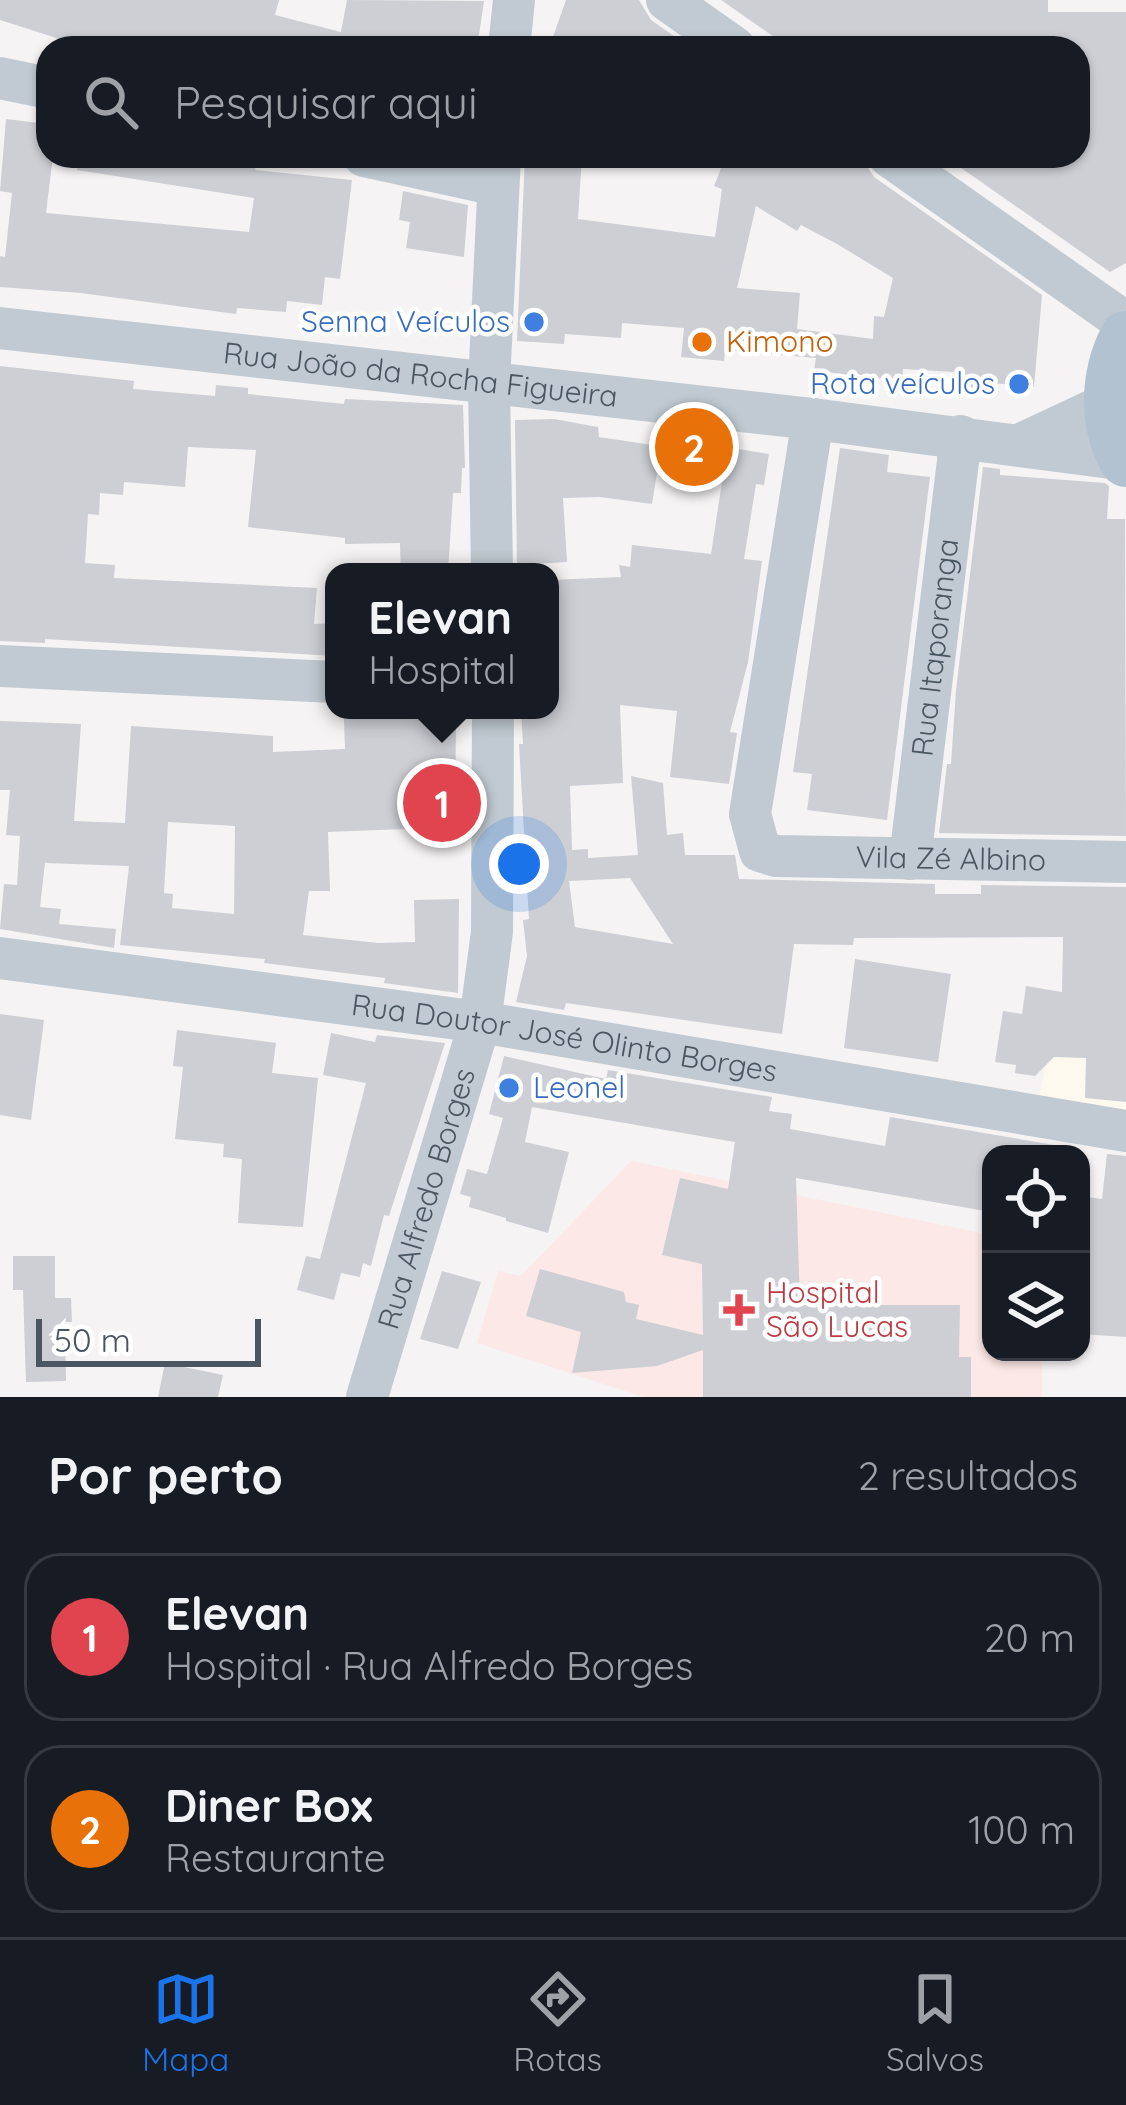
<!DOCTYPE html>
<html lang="pt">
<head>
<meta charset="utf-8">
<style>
	:root { --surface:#171b24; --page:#242831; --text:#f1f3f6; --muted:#9ea1a6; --line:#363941; --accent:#1a73e8 }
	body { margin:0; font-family:Quicksand,sans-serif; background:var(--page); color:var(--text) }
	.controls { position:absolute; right:36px; bottom:36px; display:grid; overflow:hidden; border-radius:24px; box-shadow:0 3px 9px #0004 }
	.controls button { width:108px; height:108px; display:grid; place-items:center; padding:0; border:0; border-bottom:3px solid var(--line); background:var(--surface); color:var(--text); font:60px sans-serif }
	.scale { position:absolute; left:36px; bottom:30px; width:225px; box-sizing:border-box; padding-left:12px; border:6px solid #4a5661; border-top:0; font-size:33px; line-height:42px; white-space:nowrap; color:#4a5661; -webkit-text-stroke:9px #fff; paint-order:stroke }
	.you { position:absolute; left:519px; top:864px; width:42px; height:42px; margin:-30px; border:9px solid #fff; border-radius:50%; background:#1a73e8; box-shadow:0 0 0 18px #1a73e833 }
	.badge { display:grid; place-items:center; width:78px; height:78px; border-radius:50%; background:var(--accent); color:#fff; font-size:39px; font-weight:700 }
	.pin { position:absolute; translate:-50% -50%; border:6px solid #fff; box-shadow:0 3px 12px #0006 }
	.popup { position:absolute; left:325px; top:563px; width:234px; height:156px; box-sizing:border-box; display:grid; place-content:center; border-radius:24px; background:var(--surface); filter:drop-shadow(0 3px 9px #0005); font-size:39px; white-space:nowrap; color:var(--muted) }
	.popup b { font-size:45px; color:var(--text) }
	.popup::after { content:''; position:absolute; left:50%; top:100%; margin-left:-24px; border:24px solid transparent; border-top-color:var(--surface) }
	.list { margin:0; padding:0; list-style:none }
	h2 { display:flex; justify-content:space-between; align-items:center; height:156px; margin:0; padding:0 48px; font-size:51px }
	h2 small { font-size:39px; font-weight:400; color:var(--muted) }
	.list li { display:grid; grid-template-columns:78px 1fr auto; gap:36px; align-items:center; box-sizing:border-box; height:168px; margin:0 24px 24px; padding:0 24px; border:3px solid var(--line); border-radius:36px }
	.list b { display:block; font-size:45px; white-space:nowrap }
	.list p { margin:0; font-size:39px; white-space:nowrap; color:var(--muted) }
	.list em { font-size:39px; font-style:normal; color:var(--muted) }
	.icon { flex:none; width:66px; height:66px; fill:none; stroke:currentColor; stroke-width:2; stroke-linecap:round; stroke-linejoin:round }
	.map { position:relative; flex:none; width:1126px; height:1397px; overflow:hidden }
	.search { position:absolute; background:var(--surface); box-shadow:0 3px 9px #0004; left:36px; right:36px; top:36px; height:132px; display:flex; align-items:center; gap:30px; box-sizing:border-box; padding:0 42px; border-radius:36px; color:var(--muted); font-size:45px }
	.sheet { height:540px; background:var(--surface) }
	nav { display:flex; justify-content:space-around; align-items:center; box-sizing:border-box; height:168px; border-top:3px solid var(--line); background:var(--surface); font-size:33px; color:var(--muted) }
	nav a { display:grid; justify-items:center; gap:6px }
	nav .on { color:var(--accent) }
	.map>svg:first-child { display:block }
	.commercial { fill:#fdf9ef }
	.medical { fill:#fce8e6 }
	.building { fill:#cdcfd5; fill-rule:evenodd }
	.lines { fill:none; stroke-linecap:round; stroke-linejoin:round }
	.minor { stroke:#c1cad2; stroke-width:42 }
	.major { stroke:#b3c2d1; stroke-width:54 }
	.shop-dot { fill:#3f7fe0; stroke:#fff; stroke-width:4.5 }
	.food-dot { fill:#e8710a; stroke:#fff; stroke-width:4.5 }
	.health-dot { fill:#e0444e; stroke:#fff; stroke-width:4.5 }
	.labels { text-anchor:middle; stroke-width:9; stroke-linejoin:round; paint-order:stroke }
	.shop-label { font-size:30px; fill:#366cbe; stroke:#fff; text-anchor:end }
	.food-label { font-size:30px; fill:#c56008; stroke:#fff; text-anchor:start }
	.street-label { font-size:30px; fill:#4a5661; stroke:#fff }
	.health-label { font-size:30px; fill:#be3a42; stroke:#fff; text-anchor:start }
</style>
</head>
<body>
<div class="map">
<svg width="1126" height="1397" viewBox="0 0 1126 1397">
	<rect width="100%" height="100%" fill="#f5f3f3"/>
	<path class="commercial" d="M1055 1007 1126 1029V1122L1038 1105Z"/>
	<path class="medical" d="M631 1161 991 1235V1352H1042V1397H644L477 1343 498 1271 521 1276Z"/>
	<path class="building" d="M0 0H279L275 15 341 32 347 0 484 1 477 48H88L0 20Z
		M566 0H639L651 20 691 48H549Z
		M721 0H1048V12H1126V263L1110 272 944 156H1078V48H790Z
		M6 119 48 124V156H53L46 213 249 232 254 198 77 170 78 156H256L255 170 352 180 340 279 325 277 322 305 287 301 286 312 237 308 236 314 81 293 0 287V256L5 257 12 193 0 191Z
		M525 156H582L578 219 715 237 722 189 714 186 726 156H854L865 163 874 177 1042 295 1034 387 993 383V390L952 386 954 372 903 369 902 380 861 377 814 370 816 358 725 350 724 361 681 357 684 328 622 323 621 338 565 334 564 344 517 341ZM756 206 797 231 801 225 837 244 893 278 884 317 874 316 873 339 797 329 800 293 737 288Z
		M403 191 468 205 464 257 406 248 410 222 399 220Z
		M0 366 134 381 133 389 215 396 216 385 248 388V394L344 404 345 399 463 405 465 468H462L461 493H453L448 572H401L400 543 345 544V538L248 527 256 450 188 447 185 487 124 482 123 495 100 493 99 515 88 514 85 563 115 565 114 578 317 588 314 624 334 623V656L45 639V643L0 641Z
		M554 419 598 427 599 437 665 447 667 430 721 437 720 446 769 454 764 485 756 484 744 559 762 561 748 662 730 732 737 733 729 784 670 777 677 711 620 705 623 783 570 786 572 850 588 849V858L638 855 631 776 663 783 667 835 683 833 685 855H735L739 879 935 884V894H981V885L1126 887V1102L1085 1098 1086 1058 1054 1057 1035 1076 1015 1073 1016 1065 995 1062 1003 1011 1022 1014 1026 986 1062 992 1063 937 854 938 853 945 794 944 782 1034 566 1003 564 1010 516 1002 527 956 523 920 529 919 519 744H523L521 710H550V580L621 577 619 565 630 567 632 545 711 554 722 482 657 473 652 504 600 497 563 498 567 562 517 565 515 420ZM630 878 673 944 575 927 569 881Z
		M840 448 889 455 887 472 930 477 887 820 807 810 812 774 793 772Z
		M983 467 1000 469V475L1105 483 1109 486 1107 519H1125L1126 836 939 833 947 764H951L956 690Z
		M456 717 455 827 328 832 330 891H309L303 935 378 943 415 942 414 900 459 899 458 993 384 983 385 978 264 963 265 959 120 945 129 866 45 863 40 907 61 909 59 924 116 929 114 948 0 929 4 884 17 885 20 836 6 835 10 790H0V721L81 724 74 821 125 823 131 726 273 736V752L345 749 344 719ZM168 822 235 826 234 914 172 908 173 894 164 893Z
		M855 959 951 974 938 1062 844 1048Z
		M0 1014 44 1020 31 1120 0 1115Z
		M177 1030 276 1043 272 1073 318 1078 303 1227 238 1223 242 1159 223 1157 224 1144 175 1139 183 1067 173 1066Z
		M331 1033 375 1042 377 1035 445 1043 389 1216 384 1215 371 1266 363 1263 360 1277 341 1273 334 1300 297 1290 306 1256 320 1259 366 1083 323 1075Z
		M504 1056 606 1079 608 1070 772 1097 769 1111 792 1114 790 1129 885 1146 890 1117 1054 1145 1053 1154H991V1212L796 1178 800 1305H960L959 1357H971V1397H703V1350L657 1366 572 1373 581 1332 526 1316 540 1269 624 1292 626 1302 639 1305 636 1319 703 1335 702 1264 662 1255 680 1178 728 1189 735 1142 532 1107 525 1142 569 1152 548 1233 506 1221V1218L469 1207 471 1197 460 1194 467 1169 487 1174 503 1118 489 1114Z
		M1107 1154 1126 1156V1337L1081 1334V1196L1102 1199Z
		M13 1256H55V1298H71L72 1322H65L66 1381 26 1382 23 1290H13Z
		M442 1271 481 1282 458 1349 420 1339Z
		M165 1363 223 1375 218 1397H158Z"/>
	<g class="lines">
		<g class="minor">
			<path d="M667 0 735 48"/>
			<path d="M509 48 514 0"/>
			<path d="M0 78 48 88"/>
			<path d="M364 156 497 185"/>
			<path d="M889 156 1126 323"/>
			<path id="s1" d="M0 328 813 419 1126 460"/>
			<path id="s2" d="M813 419 750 814 760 851 776 856 1126 862"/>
			<path d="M1019 445 1111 402"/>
			<path d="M492 572 489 384 500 156"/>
			<path d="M0 666 334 682"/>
			<path id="s3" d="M910 859 961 436"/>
			<path id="s4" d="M0 958 480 1022 1126 1131"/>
			<path id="s5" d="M367 1397 480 1022 492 932 493 710"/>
		</g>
		<path class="major" d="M1126 338C1107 376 1105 422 1126 460"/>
	</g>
	<g class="shop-dot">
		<circle cx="534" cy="322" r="12"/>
		<circle cx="1019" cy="384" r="12"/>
		<circle cx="509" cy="1088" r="12"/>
	</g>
	<circle class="food-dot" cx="702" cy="342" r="12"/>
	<path class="health-dot" d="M733 1292h12v12h12v12h-12v12h-12v-12h-12v-12h12z"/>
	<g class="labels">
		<g class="shop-label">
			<text x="510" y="332">Senna Veículos</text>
			<text x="995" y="394">Rota veículos</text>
			<text x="533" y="1098" text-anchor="start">Leonel</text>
		</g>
		<g class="food-label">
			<text x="726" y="352">Kimono</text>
		</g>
		<g class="street-label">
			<text dy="10" stroke="none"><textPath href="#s1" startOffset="423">Rua João da Rocha Figueira</textPath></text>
			<text dy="10" stroke="none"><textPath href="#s3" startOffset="213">Rua Itaporanga</textPath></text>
			<text dy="10" stroke="none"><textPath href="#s2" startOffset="630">Vila Zé Albino</textPath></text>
			<text dy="10" stroke="none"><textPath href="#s4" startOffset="570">Rua Doutor José Olinto Borges</textPath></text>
			<text dy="10" stroke="none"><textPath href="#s5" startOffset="207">Rua Alfredo Borges</textPath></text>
		</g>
		<g class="health-label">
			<text x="766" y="1303">Hospital<tspan x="766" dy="34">São Lucas</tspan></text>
		</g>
	</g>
</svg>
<div class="controls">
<button><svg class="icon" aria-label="locate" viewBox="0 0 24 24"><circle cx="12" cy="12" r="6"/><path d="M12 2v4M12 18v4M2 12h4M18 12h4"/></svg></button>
<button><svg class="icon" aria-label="layers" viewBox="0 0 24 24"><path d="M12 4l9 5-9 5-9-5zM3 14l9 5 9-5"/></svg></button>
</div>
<div class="scale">50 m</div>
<div class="you"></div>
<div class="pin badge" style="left:442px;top:803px;background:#e0444e">1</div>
<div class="popup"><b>Elevan</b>Hospital</div>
<div class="pin badge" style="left:694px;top:447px;background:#e8710a">2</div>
<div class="search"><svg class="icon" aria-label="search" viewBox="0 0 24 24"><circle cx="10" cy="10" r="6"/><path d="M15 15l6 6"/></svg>Pesquisar aqui</div>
</div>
<section class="sheet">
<h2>Por perto<small>2 resultados</small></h2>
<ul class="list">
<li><span class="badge" style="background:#e0444e">1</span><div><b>Elevan</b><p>Hospital · Rua Alfredo Borges</p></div><em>20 m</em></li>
<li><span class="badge" style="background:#e8710a">2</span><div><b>Diner Box</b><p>Restaurante</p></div><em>100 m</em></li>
</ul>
</section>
<nav>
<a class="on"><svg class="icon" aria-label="map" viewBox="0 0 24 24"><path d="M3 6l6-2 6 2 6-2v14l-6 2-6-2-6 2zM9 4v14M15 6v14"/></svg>Mapa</a>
<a><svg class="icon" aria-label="directions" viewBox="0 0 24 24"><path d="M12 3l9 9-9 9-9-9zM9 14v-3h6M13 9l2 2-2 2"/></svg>Rotas</a>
<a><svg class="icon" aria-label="saved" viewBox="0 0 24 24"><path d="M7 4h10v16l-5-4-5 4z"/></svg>Salvos</a>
</nav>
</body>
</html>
